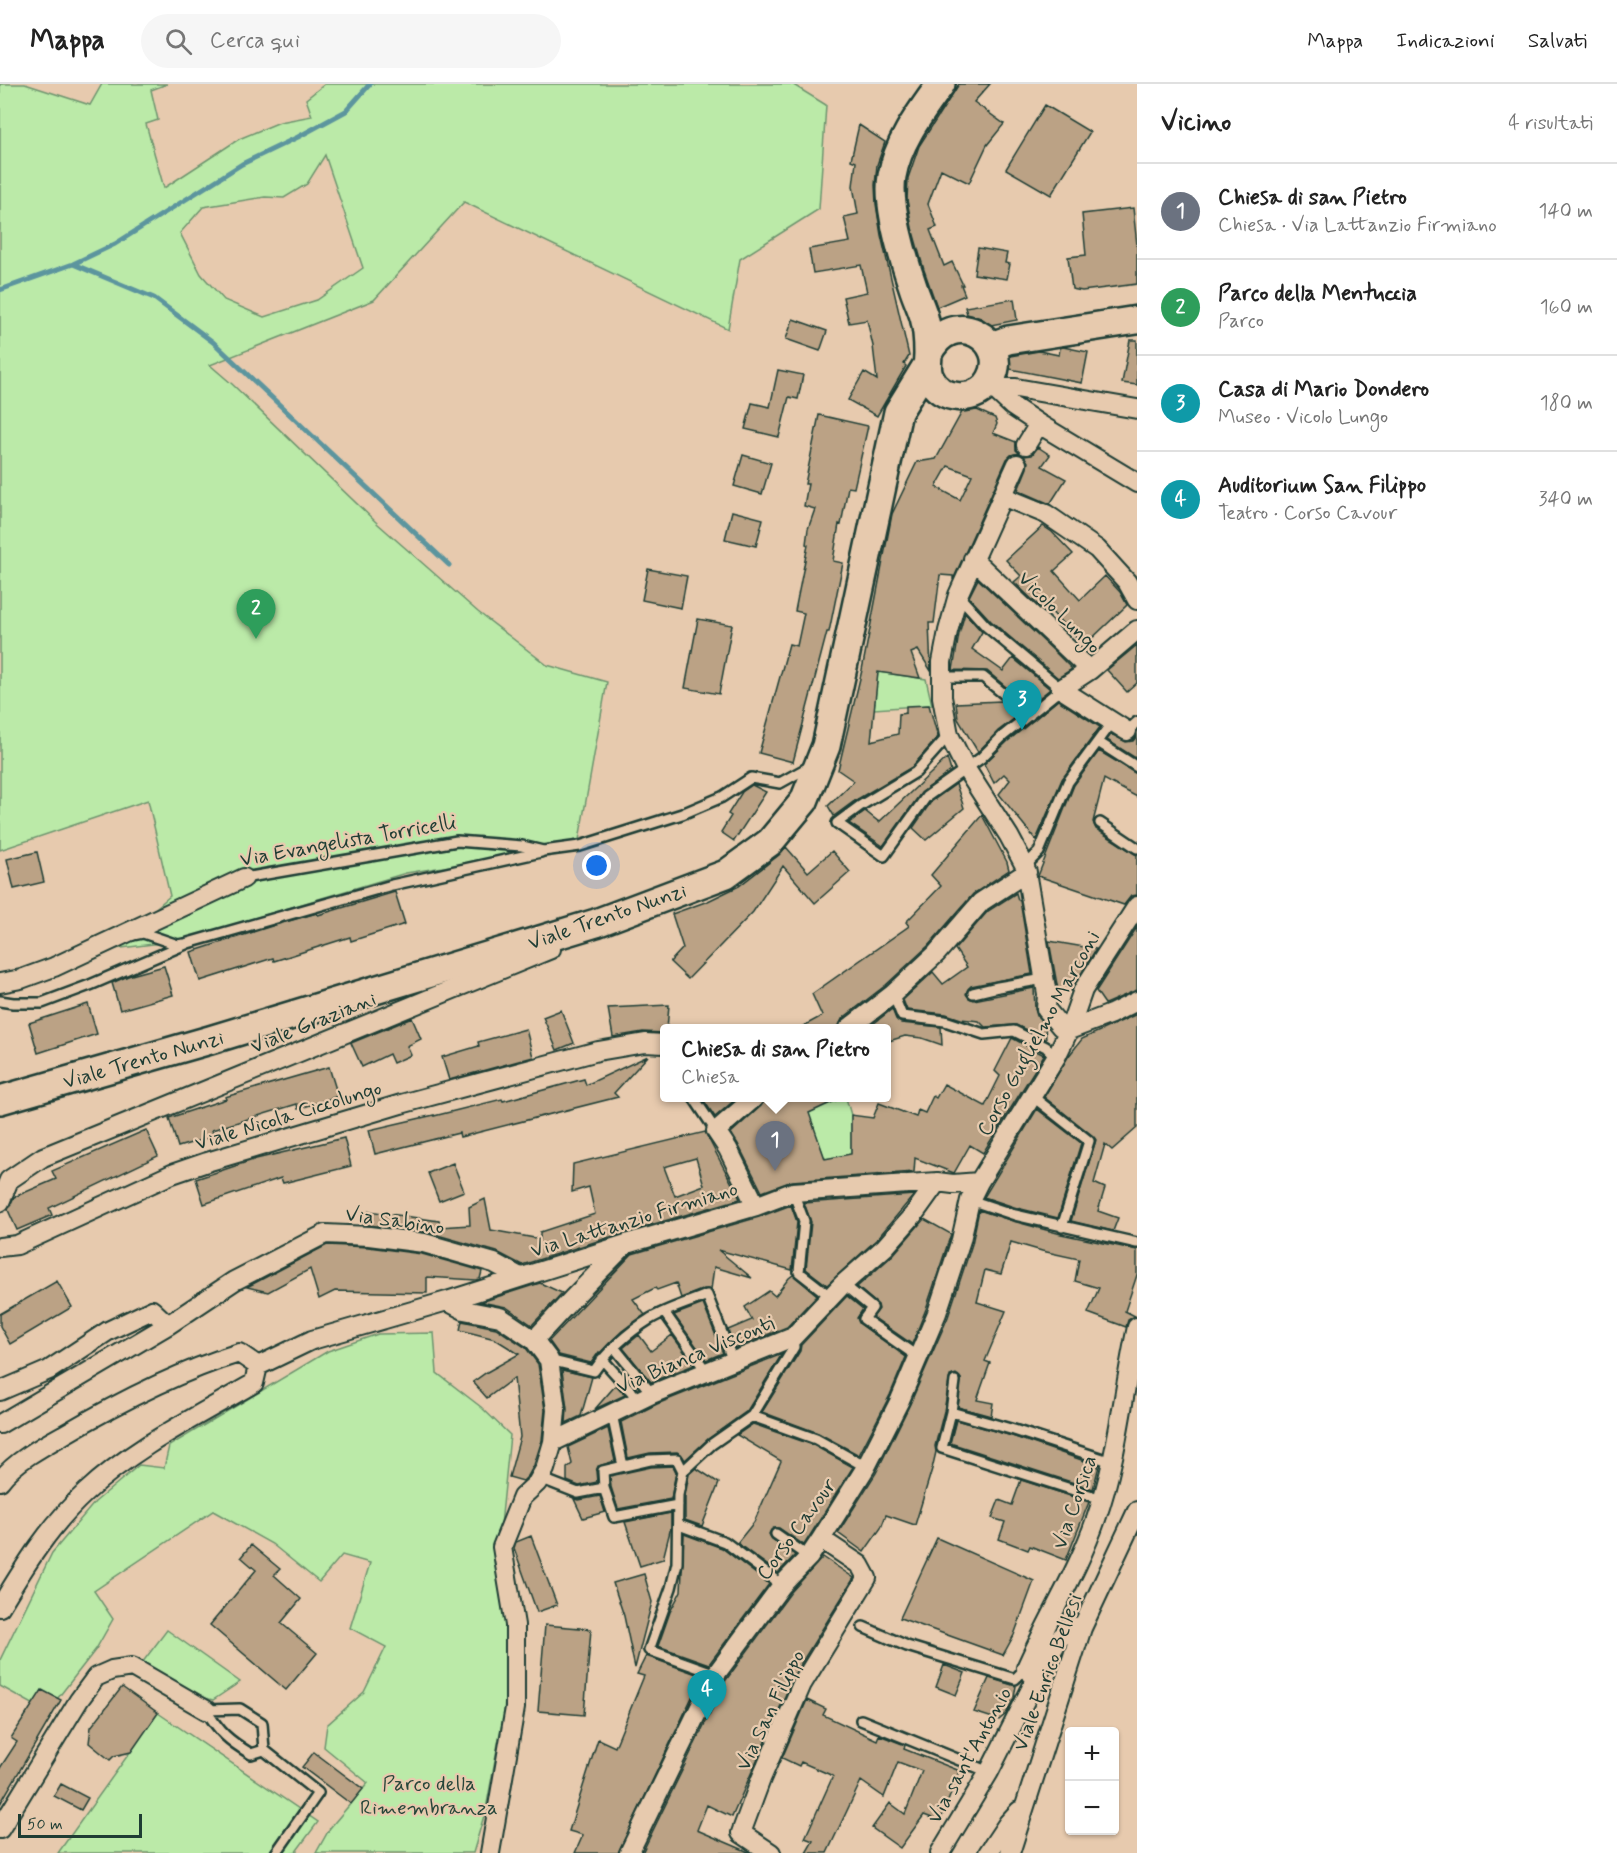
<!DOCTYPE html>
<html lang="it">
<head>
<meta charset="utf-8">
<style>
	:root { --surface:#fff; --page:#f6f6f6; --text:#222; --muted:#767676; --line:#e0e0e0; --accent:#1f6fb2 }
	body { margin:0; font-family:Mynerve,sans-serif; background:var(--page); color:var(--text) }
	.controls { position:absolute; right:18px; bottom:18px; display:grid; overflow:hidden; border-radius:6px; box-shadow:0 2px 4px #0004 }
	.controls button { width:54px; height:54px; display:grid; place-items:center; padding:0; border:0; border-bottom:2px solid var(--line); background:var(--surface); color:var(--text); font:30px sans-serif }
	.scale { position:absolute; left:18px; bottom:15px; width:124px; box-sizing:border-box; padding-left:6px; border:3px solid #1f3d34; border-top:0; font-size:16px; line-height:21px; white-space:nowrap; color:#1f3d34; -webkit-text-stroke:4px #e7caae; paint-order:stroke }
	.you { position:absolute; left:597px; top:782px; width:21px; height:21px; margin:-15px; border:4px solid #fff; border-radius:50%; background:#1a73e8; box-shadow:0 0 0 9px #1a73e833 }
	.badge { display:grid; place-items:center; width:39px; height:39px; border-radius:50%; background:var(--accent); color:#fff; font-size:20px; font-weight:700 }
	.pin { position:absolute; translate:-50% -50px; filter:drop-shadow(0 2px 3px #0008) }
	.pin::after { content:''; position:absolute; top:32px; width:21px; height:18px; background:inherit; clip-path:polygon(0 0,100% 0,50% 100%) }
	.popup { position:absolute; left:660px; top:940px; width:231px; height:78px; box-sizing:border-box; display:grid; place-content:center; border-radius:6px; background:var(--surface); filter:drop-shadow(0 2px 4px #0005); font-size:20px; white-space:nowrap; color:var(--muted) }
	.popup b { font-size:22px; color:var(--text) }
	.popup::after { content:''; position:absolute; left:50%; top:100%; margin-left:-12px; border:12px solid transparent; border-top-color:var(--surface) }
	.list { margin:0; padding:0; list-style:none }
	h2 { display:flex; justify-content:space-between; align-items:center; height:78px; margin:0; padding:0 24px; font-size:26px }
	h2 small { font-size:20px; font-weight:400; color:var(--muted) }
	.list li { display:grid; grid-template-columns:39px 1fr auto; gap:18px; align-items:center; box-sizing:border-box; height:96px; padding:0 24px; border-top:2px solid var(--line) }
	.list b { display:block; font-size:22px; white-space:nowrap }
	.list p { margin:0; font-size:20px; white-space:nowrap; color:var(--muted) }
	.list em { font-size:20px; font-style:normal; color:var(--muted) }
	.icon { flex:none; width:33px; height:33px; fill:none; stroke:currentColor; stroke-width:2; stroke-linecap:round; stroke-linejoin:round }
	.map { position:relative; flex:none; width:1137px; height:1769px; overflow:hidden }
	header { display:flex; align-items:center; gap:36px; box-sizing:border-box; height:84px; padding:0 30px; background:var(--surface); border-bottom:2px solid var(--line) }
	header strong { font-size:28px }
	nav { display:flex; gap:33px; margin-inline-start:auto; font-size:21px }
	.search { width:420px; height:54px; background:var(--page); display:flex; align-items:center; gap:15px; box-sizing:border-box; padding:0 21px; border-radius:33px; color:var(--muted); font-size:22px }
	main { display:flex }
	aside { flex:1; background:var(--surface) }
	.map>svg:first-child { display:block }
	.green { fill:#bbeaa8; stroke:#6d946e; stroke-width:1.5; fill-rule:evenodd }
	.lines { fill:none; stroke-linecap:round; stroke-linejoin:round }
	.stream { stroke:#5c959e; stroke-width:5 }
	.building { fill:#bba285; stroke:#1f3d34; stroke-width:1.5; fill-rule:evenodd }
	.lane-casing { stroke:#1f3d34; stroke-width:14 }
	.street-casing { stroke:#1f3d34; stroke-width:22 }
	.secondary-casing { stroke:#1f3d34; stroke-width:32 }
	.lane { stroke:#e7caae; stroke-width:9 }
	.street { stroke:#e7caae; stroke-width:18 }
	.secondary { stroke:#e7caae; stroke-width:27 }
	.labels { text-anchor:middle; stroke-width:4.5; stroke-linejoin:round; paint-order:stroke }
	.street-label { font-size:21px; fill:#1f3d34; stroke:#e7caae }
	.park-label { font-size:21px; fill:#27463a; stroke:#e7caae }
</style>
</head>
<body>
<header>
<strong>Mappa</strong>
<div class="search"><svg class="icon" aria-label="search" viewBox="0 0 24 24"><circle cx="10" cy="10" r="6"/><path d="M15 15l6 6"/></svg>Cerca qui</div>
<nav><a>Mappa</a><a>Indicazioni</a><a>Salvati</a></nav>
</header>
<main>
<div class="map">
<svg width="1137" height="1769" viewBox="0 0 1137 1769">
	<rect width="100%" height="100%" fill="#e7caae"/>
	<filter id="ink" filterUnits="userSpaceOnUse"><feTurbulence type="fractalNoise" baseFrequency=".0167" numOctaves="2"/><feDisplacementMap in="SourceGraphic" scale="12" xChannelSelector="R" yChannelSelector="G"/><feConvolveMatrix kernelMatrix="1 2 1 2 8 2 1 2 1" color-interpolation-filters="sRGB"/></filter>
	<g filter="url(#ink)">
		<path class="green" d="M0 0H25L90 21 102 0H167L151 6 158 36 146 40 164 104 239 55 280 38 312 32 306 15 325 0H792L826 21 819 125 740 175 728 245 464 118 374 216 210 281 232 300 378 440 478 528 547 581 607 598 579 756 543 767 406 789 177 857 106 866 170 812 148 716 0 766ZM325 71 363 184 317 216 264 233 224 216 201 190 180 149 203 123 265 113 284 114 307 100Z
			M878 588 926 595 932 621 874 625Z
			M813 1014H823L826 1021 841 1014H846L851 1031V1070L825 1075 804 1017Z
			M434 1249 437 1289 481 1323 510 1351 498 1471 508 1543V1586L504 1627 486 1725 473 1769H316L330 1744 368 1699 324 1663 327 1641 364 1608 386 1563 350 1544 370 1479 342 1471 319 1498 272 1460 213 1427 94 1507 113 1535 96 1565 47 1628 0 1602V1576L52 1469 95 1418 139 1381 164 1384 169 1362 328 1267 378 1250Z
			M167 1546 240 1598 213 1616 197 1612 142 1579Z
			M158 1629 318 1738 295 1769H58Z"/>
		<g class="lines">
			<path class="stream" d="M73 180 154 214 213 258 449 481
				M0 206 73 180 115 160 242 80 298 53 346 27 370 0"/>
		</g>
		<path class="building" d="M959 0H990L974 18 1004 40 987 61 969 99 941 85 928 120 937 143 930 146 944 182 952 178 963 201H961L965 211 937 223 924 186 912 144 907 116 908 94 919 62Z
			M1045 21 1090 48 1051 111 1006 85Z
			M859 41 885 58 877 81 875 101 876 120 881 151 909 272 904 280 906 282 877 332 848 316 864 288 877 296 873 262 867 236 849 239 843 213 867 208 861 181 813 189 809 165 850 158 844 133 858 130 853 102 856 78 851 76Z
			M1133 124 1137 161V200L1082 207 1072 205 1068 173 1086 171 1082 130Z
			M978 164 1007 169 1005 179 1010 180 1007 195 974 190Z
			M1014 215 1017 236 991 241 981 234 967 230 965 223Z
			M793 235 827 247 820 267 786 255Z
			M1130 256H1137V301L1122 299Z
			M1063 263 1088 268 1082 299 1010 285V272L1039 267 1059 271 1060 264Z
			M778 286 803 291 798 315 789 313 779 353 745 345 752 319 770 323Z
			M977 326 995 334 997 340 993 349 1016 358V366L1019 369 1011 371 1007 375 953 496V492L940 491 934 539H929L931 587 918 566 911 569 920 594 878 588 871 657 898 650 899 630 906 629V622L929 621 938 653 912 683 856 716 834 732 828 722 854 697 838 686 862 586 892 430 917 378 936 375 962 328ZM948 382 972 391 960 416 936 403Z
			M819 331 868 342 854 404 848 403 841 441 839 440 833 477 843 479 829 548H827L793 678 759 669 789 560 797 562 804 529 795 527 808 461 806 460 808 445 815 425 804 422 808 400H805Z
			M1038 363 1050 371 1042 382 1066 395 1050 420 1018 406 1027 384 1028 378 1024 372 1032 371Z
			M743 371 771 379 762 410 734 402Z
			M732 427 763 435 756 462 725 455Z
			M1043 442 1052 448 1073 470 1054 487 1080 516 1105 492 1120 508 1127 521 1084 562 1044 520 1041 524 1014 498 1021 492 1006 476Z
			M648 485 687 492 681 524 642 516Z
			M978 495 1055 568 1072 585 1058 594 991 537 969 513Z
			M965 529 982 548 972 565 1003 587 1013 574 1050 605 1029 622 1016 611V609L1012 608 987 587 953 586 959 550Z
			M698 535 732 541 719 610 685 604Z
			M1137 561V599L1127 608 1107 586Z
			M1058 616 1100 643 1062 695 1036 756 999 710 1010 696 1004 690 994 699 984 680 1008 657Z
			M1002 617 1019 631 998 647 978 668 958 635 956 619Z
			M1111 650 1126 658 1133 657 1137 652V675L1107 656Z
			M1099 667 1137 690V713L1104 695 1093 738 1096 745 1137 771V811L1131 812 1124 821 1038 792 1074 701Z
			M947 674 951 687 921 709 883 762 849 739 865 727 879 738Z
			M956 700 964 724 926 756 913 744 931 718Z
			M752 701 766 708 734 757 721 748 731 732 728 730 742 708Z
			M982 731 1007 778 1009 786 973 810 928 862 886 901 842 935 838 945H798L822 932 812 910 909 842 906 838 941 802 931 791Z
			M786 763 808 788 832 767 850 788 815 819 783 782 753 828 688 895 670 878 683 864 672 830 708 817 739 802 779 771Z
			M37 768 44 798 14 805 7 775Z
			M395 808 405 840 351 857 350 853 274 877 273 874 200 897 191 868 275 841 317 829 318 831Z
			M1016 809 1018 816 1020 817 1032 890 971 902 968 905 966 910 969 914 974 916 1034 904 1035 925 1037 932 1045 941 1046 956 1016 941 985 943 979 937 961 935 946 930 907 926 903 916 933 888 943 900 967 883 955 865 988 827Z
			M1137 843V906L1105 920 1096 907Z
			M1049 857 1096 865 1071 907 1058 906Z
			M164 882 173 911 120 926 112 899 128 892Z
			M88 920 97 950 38 969 29 939Z
			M669 921 667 945H664V949L643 948 613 953 608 924Z
			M892 925 896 935 901 939 941 943 942 961 922 954 905 952 886 958V945H867Z
			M561 926 574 959 557 966 543 933Z
			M1137 930V1044L1112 1066 1105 1060 1094 1099 1105 1104 1098 1127 1118 1134 1113 1147 1071 1137 1096 1056 1093 1052 1044 1013 1068 973 1082 955Z
			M412 934 421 955 407 962 411 971 393 979 389 970 362 983 351 959Z
			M526 945 533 973 449 996 442 973 479 962 478 958Z
			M1012 954 1044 971 983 1069 970 1061 954 1089 915 1074 914 1088 792 1097 762 1108 738 1060 731 1049 761 1022 765 1014H841L809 1029 825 1075 851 1070V1031L873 1034 879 1019 916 1033 918 1026 925 1029 933 1012 936 1014 944 1000 985 1022 1000 992 995 987Z
			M648 972 614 1009 618 1013 460 1053 459 1049 375 1070 369 1046 434 1031V1032L502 1015 503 1017 584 995 586 1001Z
			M329 983 338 1012 298 1025 297 1020 212 1046 214 1052 178 1063 169 1034 226 1015 225 1013Z
			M702 1014H737L715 1033Z
			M1037 1025 1081 1059 1058 1134 1017 1124 984 1113Z
			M146 1046 158 1072 49 1124 52 1131 17 1146 8 1126 14 1113 56 1095 52 1087Z
			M705 1048 740 1115 623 1149 522 1181 497 1168 427 1148 368 1141 369 1127 439 1137 440 1143 470 1141 469 1123 485 1115 491 1146 540 1155V1148L595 1130 589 1103 572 1108 573 1080ZM696 1074 704 1101 675 1112 664 1083Z
			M344 1054 351 1082 283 1099 281 1094 204 1120 196 1095 256 1075Z
			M453 1079 464 1107 439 1117 428 1089Z
			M914 1111 877 1155 827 1201 806 1185 811 1138 804 1119Z
			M791 1121 797 1138 792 1186 718 1166 752 1194 714 1183 711 1206 704 1205 681 1214 676 1199 657 1206 655 1204 633 1215 645 1231 622 1247 600 1269 599 1268 591 1279 559 1271 549 1257 632 1170 759 1133Z
			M979 1126 1013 1137 1061 1150 1137 1166V1191L1125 1227 1135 1232 1128 1236 1126 1243 1088 1229 1099 1204 1075 1197 1079 1175 1042 1167 1011 1158 1001 1190 985 1186 977 1218 1006 1227 985 1277 990 1279 977 1316 993 1319 991 1332 958 1323 961 1295 956 1290 950 1292 944 1327 935 1362 936 1368 932 1385 915 1441 886 1431 881 1444 864 1468 838 1449 876 1389 910 1320 948 1233 972 1160Z
			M924 1135 951 1150 926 1225 912 1260 873 1233 879 1225 878 1221 857 1203 893 1171Z
			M327 1161 368 1163 422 1170 482 1187 480 1195 476 1196 427 1193V1209L335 1207 319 1215 310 1185 268 1208 247 1203Z
			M793 1191 817 1211 787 1243 735 1264 728 1246 752 1236 745 1223 769 1207 775 1212 789 1194Z
			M57 1197 72 1223 10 1260 0 1242V1230Z
			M540 1199 562 1209 532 1241 506 1223 481 1218Z
			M847 1212 863 1225 857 1234 860 1240 906 1273 890 1311 859 1371 818 1349 762 1328 800 1267 801 1261Z
			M703 1220 723 1269 706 1276 674 1231Z
			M462 1237 496 1244 526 1264 538 1280 545 1326 542 1356 534 1381 528 1392 523 1397 509 1393 520 1353 514 1294 487 1314 473 1298 487 1288 519 1270 495 1255 460 1246Z
			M639 1251 651 1267 672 1251 694 1281 651 1298 623 1264Z
			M782 1270 747 1327 708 1355 685 1376 681 1370 677 1368 650 1369 628 1374 621 1338 657 1320Z
			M562 1286 592 1293 581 1332 566 1339 567 1325Z
			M616 1301 625 1311 595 1325Z
			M956 1336 1012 1352 1099 1382 1093 1405 950 1359Z
			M753 1340 813 1361 853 1383 804 1461 779 1444H774L771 1446 769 1450 772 1455 795 1471 778 1489 737 1459 754 1438 781 1377 737 1351Z
			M608 1344 615 1377 598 1382 596 1387 597 1398 579 1402 567 1397V1384L572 1380 568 1363Z
			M673 1382 676 1388 671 1415 618 1425 611 1403 610 1392 651 1383Z
			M696 1384 719 1399 702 1442 685 1436V1412L689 1390Z
			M1021 1396 1089 1418 1066 1476 1030 1462 1028 1466 999 1455 1005 1438 992 1434 999 1416 1012 1421Z
			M600 1412 605 1428 583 1434 574 1415 579 1416Z
			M671 1429V1443L663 1475 640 1482 625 1438Z
			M684 1450 722 1464 769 1500 709 1580 658 1562 670 1528 681 1507Z
			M531 1452 557 1521 537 1528 514 1464 516 1458Z
			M937 1454 1034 1497 1014 1551 1003 1571 900 1534Z
			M251 1461 280 1485 274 1491 301 1515 281 1539 317 1569 286 1606 210 1541 256 1486 241 1473Z
			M823 1473 854 1494 787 1602 789 1603 732 1733 707 1721 697 1746 751 1769H642L726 1596 791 1508Z
			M644 1490 652 1518 635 1584 624 1532 613 1499Z
			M545 1541 591 1545 584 1631 538 1627Z
			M646 1572 702 1592 618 1769H575L583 1751 569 1747 598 1655 615 1663 644 1592 637 1590Z
			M944 1581 965 1589 956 1611 936 1603Z
			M989 1594 1016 1602 1014 1614 1006 1630 999 1636 974 1628Z
			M122 1603 158 1629 131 1668 114 1672 110 1676 89 1659 91 1643Z
			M42 1606 61 1616 0 1720V1684L17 1658 11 1654Z
			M807 1616 826 1625 823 1631 877 1656 879 1651 905 1661 904 1665 960 1687 940 1737 924 1731 900 1764 872 1744 890 1719 905 1730 922 1687 898 1678 884 1713 861 1697 827 1769H806L813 1757 805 1754 833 1692 801 1678 799 1682 782 1674Z
			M314 1668 363 1705 351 1720 302 1683Z
			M61 1700 88 1714 81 1726 54 1712Z"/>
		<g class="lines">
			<defs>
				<path id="lane" d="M942 593H983L1030 631
					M1127 647 1137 638
					M949 651 916 688 860 722 837 739 884 772 926 713 981 674 1003 652 1061 605 986 542 958 511
					M1098 658 1137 683
					M1100 739 1137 764
					M1025 782 1039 768 1068 698 1113 637
					M244 794 457 757 522 762 543 767 580 762 682 730 722 713 751 694 780 699 807 684 811 679
					M133 851 143 849 178 861 183 860
					M973 909 998 903 1044 895
					M893 910 902 932 945 937 984 950 1014 947 1046 963 1056 973
					M0 917 13 919H42L90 901 188 859 392 801 541 768
					M1032 1012 1089 1057 1062 1143
					M694 1014 716 1047
					M793 1108 804 1137 799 1188 831 1213
					M970 1116 1015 1131 1137 1159
					M843 1200 872 1224 864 1235 918 1273
					M664 1228 706 1287
					M614 1263 652 1310
					M602 1275 639 1316
					M549 1276 594 1287C608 1267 629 1248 650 1235 667 1225 688 1219 707 1211L733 1277
					M955 1297 951 1328 942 1364 1102 1415
					M951 1328 1014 1346 1112 1378
					M612 1330 623 1382
					M752 1332 816 1355 866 1383
					M540 1394 578 1409 604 1404 603 1387 650 1376 677 1375 683 1387
					M604 1404 614 1433 678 1421
					M679 1441 725 1458 782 1501
					M776 1450 809 1473
					M863 1543 907 1562 1015 1595 1026 1584
					M716 1590 649 1566 671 1504 677 1479 678 1411 683 1387 712 1360 752 1332 794 1263 793 1253
					M206 1626 240 1625 262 1639 264 1666
					M206 1626C220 1649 228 1656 251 1670L264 1666
					M861 1636 989 1688
					M264 1666 318 1709 276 1769"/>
				<path id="street" d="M989 304H1016L1137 325
					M994 305 1012 322 1039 340 1137 399
					M1026 361 1039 340
					M1017 380 958 511 948 547 942 578V613L949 651 966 685 1009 752 1025 782 1047 910 1046 925 1061 943 1069 946 1111 930 1137 917
					M1002 412 1046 430 1097 465 1127 498 1137 516
					M973 475 1090 586
					M1127 647 1061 605 1090 586 1137 546
					M0 899 21 895 54 883 244 794
					M849 944 893 910 936 870 981 818 1027 788
					M754 1014 716 1047 728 1065 756 1122
					M0 1118 9 1096 43 1073 551 865
					M0 1163 17 1161 172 1090 207 1078 401 1020 598 967 645 959 664 960
					M447 1217 464 1226 500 1233 534 1256 549 1276 556 1326 553 1358 545 1385 537 1399 522 1413 502 1463 515 1541V1624L490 1769
					M534 1256 572 1215 624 1162
					M258 1282 312 1256 447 1217 626 1160 756 1122 793 1108 937 1098 953 1100 979 1098
					M0 1307 49 1286 108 1247 152 1226 168 1241
					M0 1340 168 1241 234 1197 325 1150 369 1152 424 1159 494 1179 520 1193
					M553 1358 652 1310 793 1253 843 1200 885 1163 914 1130 937 1098
					M0 1397C14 1378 43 1362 63 1351 119 1318 177 1288 239 1269L258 1282
					M0 1523C24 1483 50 1441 85 1409 134 1363 196 1333 254 1299L258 1282
					M1050 1570 1059 1555 1072 1542 1082 1544
					M1036 1595 1026 1584C1048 1534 1078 1487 1096 1435 1118 1373 1123 1307 1137 1243
					M0 1745 79 1616 96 1593 112 1586 132 1583 206 1626
					M629 1769 716 1590 782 1501 809 1473 821 1455 866 1383 900 1316 937 1229 961 1156 970 1116 979 1098 1056 973 1069 946 1083 906 1137 822
					M771 1769 741 1749 761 1695 802 1600 867 1494 860 1481 821 1455
					M940 1769 989 1688 1044 1579
					M988 1769 1008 1739 1019 1727
					M1010 1769 1082 1544 1137 1427"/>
				<path id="secondary" d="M991 262 1008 256 1137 236
					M928 270C951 220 1012 256 991 295 978 320 939 318 929 292 926 284 928 277 928 269 928 258 927 244 924 233 921 223 916 213 913 203 903 174 887 121 892 92 898 57 921 28 941 0
					M0 1016 210 956 596 839 726 790 770 758 804 717 826 662 898 328 927 281"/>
			</defs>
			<use href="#lane" class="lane-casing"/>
			<use href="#street" class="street-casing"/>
			<use href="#secondary" class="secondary-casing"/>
			<use href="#lane" class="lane"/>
			<use href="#street" class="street"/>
			<use href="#secondary" class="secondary"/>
		</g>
	</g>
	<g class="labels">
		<g class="street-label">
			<text transform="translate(1060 528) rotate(45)" y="7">Vicolo Lungo</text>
			<text transform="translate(348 756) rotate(-10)" y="7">Via Evangelista Torricelli</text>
			<text transform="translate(607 832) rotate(-19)" y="7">Viale Trento Nunzi</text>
			<text transform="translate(313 938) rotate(-22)" y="7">Viale Graziani</text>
			<text transform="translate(1038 949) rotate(-61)" y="7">Corso Guglielmo Marconi</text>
			<text transform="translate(143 975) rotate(-16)" y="7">Viale Trento Nunzi</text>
			<text transform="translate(288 1031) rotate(-17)" y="7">Viale Nicola Ciccolungo</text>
			<text transform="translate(634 1135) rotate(-17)" y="7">Via Lattanzio Firmiano</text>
			<text transform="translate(395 1136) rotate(8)" y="7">Via Sabino</text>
			<text transform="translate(695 1270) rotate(-23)" y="7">Via Bianca Visconti</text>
			<text transform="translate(1074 1418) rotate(-71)" y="7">Via Corsica</text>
			<text transform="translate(796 1445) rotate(-54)" y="7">Corso Cavour</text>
			<text transform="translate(1047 1588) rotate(-70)" y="7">Viale Enrico Bellesi</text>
			<text transform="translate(770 1626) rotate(-64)" y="7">Via San Filippo</text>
			<text transform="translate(969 1671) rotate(-61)" y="7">Via sant'Antonio</text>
		</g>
		<g class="park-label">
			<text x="429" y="1706">Parco della<tspan x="429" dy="24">Rimembranza</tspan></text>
		</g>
	</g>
</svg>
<div class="controls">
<button>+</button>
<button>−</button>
</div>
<div class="scale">50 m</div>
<div class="you"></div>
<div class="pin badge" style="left:775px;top:1087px;background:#6b7280">1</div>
<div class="popup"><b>Chiesa di san Pietro</b>Chiesa</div>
<div class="pin badge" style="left:256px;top:555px;background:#2e9e5b">2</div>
<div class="pin badge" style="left:1022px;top:646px;background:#0f9aa8">3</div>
<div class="pin badge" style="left:707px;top:1636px;background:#0f9aa8">4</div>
</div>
<aside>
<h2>Vicino<small>4 risultati</small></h2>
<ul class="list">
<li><span class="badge" style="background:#6b7280">1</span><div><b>Chiesa di san Pietro</b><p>Chiesa · Via Lattanzio Firmiano</p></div><em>140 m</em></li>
<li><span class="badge" style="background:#2e9e5b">2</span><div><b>Parco della Mentuccia</b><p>Parco</p></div><em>160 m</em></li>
<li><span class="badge" style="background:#0f9aa8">3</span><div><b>Casa di Mario Dondero</b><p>Museo · Vicolo Lungo</p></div><em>180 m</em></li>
<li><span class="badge" style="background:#0f9aa8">4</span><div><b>Auditorium San Filippo</b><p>Teatro · Corso Cavour</p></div><em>340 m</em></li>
</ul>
</aside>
</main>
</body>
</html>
